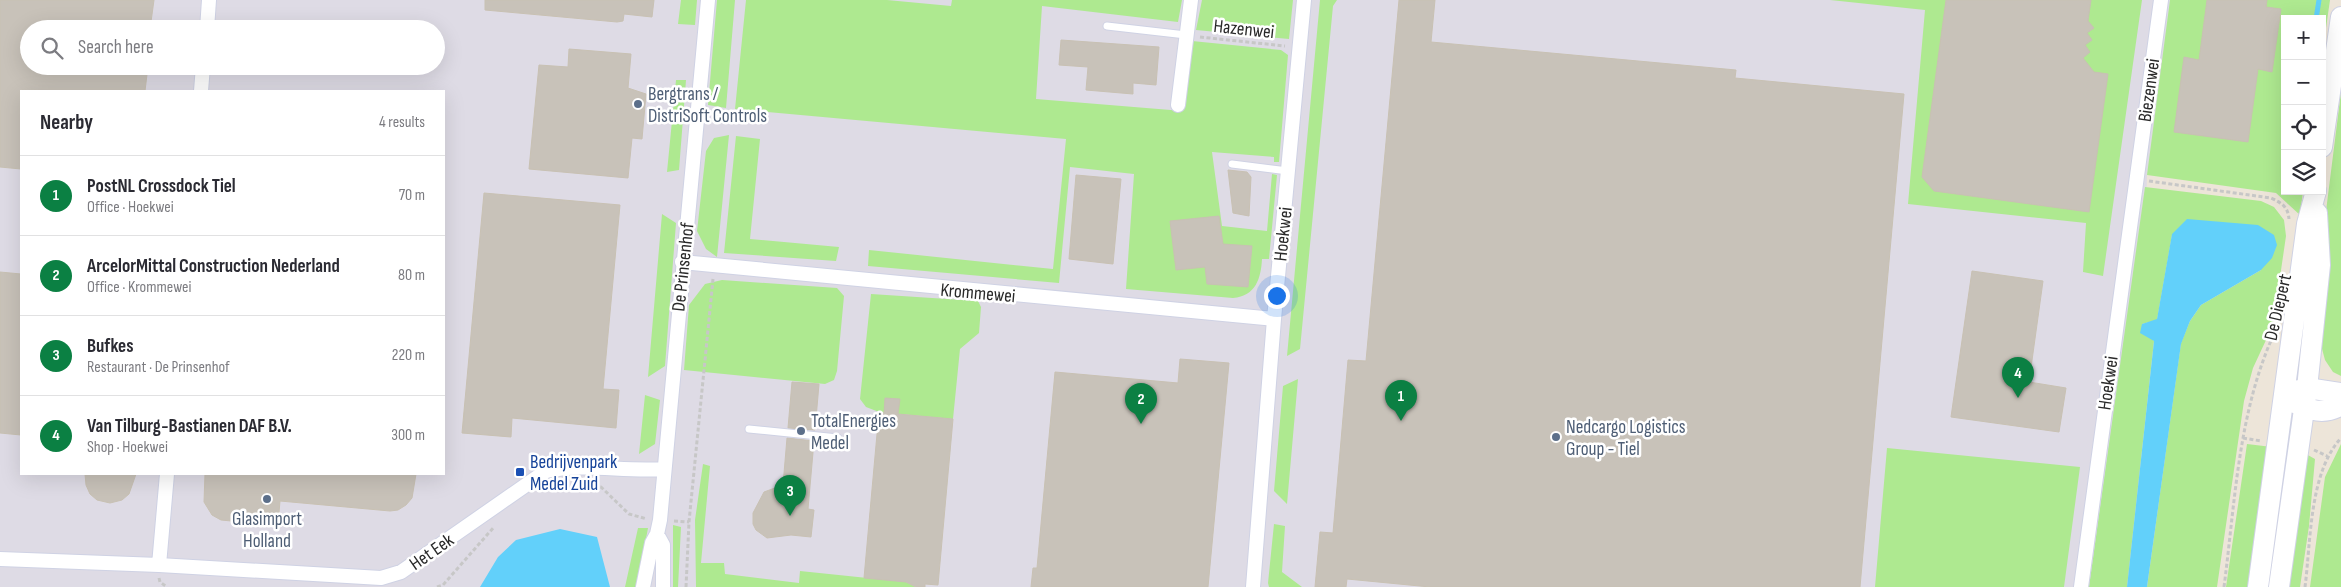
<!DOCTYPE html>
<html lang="en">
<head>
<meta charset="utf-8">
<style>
	:root { --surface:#fff; --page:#f2f2f3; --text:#2b2b33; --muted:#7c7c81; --line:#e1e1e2; --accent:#0b8043 }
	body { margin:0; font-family:"Sofia Sans Condensed",sans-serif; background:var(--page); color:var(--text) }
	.controls { position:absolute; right:15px; top:15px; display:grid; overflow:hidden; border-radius:0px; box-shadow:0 5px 20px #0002 }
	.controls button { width:45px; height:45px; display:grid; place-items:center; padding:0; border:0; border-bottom:1px solid var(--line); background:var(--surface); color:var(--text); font:25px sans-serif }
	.you { position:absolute; left:1276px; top:295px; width:18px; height:18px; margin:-12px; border:4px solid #fff; border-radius:50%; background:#1a73e8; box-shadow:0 0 0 8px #1a73e833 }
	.badge { display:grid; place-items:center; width:32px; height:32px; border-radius:50%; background:var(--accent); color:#fff; font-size:16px; font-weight:700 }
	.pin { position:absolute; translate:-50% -41px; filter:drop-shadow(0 1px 2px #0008) }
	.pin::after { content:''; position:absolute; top:26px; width:18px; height:15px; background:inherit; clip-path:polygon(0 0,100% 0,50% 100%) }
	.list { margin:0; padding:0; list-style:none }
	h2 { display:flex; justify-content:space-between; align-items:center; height:65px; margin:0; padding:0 20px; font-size:21px }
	h2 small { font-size:16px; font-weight:400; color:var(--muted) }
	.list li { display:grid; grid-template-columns:32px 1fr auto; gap:15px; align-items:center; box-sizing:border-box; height:80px; padding:0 20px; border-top:1px solid var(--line) }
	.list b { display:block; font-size:19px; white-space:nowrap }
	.list p { margin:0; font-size:16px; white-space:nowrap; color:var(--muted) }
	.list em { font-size:16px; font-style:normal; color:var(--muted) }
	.icon { flex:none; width:28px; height:28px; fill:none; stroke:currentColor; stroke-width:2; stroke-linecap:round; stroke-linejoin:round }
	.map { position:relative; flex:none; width:2341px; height:587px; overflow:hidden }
	.search { position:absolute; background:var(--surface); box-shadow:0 5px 20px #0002; left:20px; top:20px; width:425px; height:55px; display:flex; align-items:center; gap:12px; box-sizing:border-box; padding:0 18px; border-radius:28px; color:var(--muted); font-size:19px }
	.panel { position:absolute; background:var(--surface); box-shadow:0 5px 20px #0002; left:20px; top:90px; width:425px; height:385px; border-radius:0px }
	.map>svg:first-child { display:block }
	.industrial { fill:#dedbe5; fill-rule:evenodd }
	.green { fill:#aee990 }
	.water { fill:#62d0fa }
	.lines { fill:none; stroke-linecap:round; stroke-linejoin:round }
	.stream { stroke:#62d0fa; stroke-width:5 }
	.building { fill:#c8c2b9; stroke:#c8c1b3 }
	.lane-casing { stroke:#cfd2e4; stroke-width:9 }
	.street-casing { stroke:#cfd2e4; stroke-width:16 }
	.secondary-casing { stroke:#cfd2e4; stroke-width:22 }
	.path { stroke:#c7c7c7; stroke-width:3; stroke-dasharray:4 2.5; stroke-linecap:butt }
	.lane { stroke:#fff; stroke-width:7 }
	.street { stroke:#fff; stroke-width:14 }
	.secondary { stroke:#fff; stroke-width:20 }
	.service-dot { fill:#5c6f8a; stroke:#fff; stroke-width:2 }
	.transit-dot { fill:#1a4fb4; stroke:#fff; stroke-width:2 }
	.labels { text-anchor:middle; stroke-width:5; stroke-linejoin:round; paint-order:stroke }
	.street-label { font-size:19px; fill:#292929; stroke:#fff }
	.service-label { font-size:19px; fill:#4e5e75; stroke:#fff; text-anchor:start }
	.transit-label { font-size:19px; fill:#164399; stroke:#fff; text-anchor:start }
</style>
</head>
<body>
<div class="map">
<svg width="2341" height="587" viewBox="0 0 2341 587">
	<rect width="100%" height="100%" fill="#ede5d9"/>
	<path class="industrial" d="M0 0H2309L2285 19V165L2147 175 2138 587H0ZM29 29H436V66H29ZM21 91H444V474H21Z"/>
	<path class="green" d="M681 0H697L695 25 678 24Z
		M717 0H735L726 108 708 105Z
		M746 0H887L951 6 952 0H1182L1178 22 1042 6 1036 99 1183 111 1192 41 1281 50 1288 55 1279 162H1274V157L1212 152 1222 226 1267 231 1272 174 1277 175 1269 259H1262C1261 278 1256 296 1233 298L1126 289 1134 174 1070 167 1059 283 868 266 869 250 1053 269 1066 139 735 109Z
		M1202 0H1293L1289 39 1196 30Z
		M1320 0H1337L1333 6 1300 349 1287 356Z
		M1830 0H2142L2103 276 2083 272 2086 223 1908 204 1925 10Z
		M2170 0H2330L2322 56V19H2285V191H2303L2300 215 2276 193 2147 175Z
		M676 80H686L679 170 667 172Z
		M2341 92V376L2333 372 2325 360 2321 345 2329 277 2326 211Z
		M729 135 717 257 706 249 697 231 706 151 714 138Z
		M736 136 760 139 750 239 839 247 836 261 724 253Z
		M2145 187 2261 201 2274 207 2284 220 2286 236 2273 325 2253 368 2244 401 2217 587H2147L2181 343 2190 321 2201 305 2261 270 2172 235 2157 320 2142 324 2154 341 2127 587H2089Z
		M662 214 676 223 665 366 648 377Z
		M722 280 837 288 844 296 837 371 834 380 825 384 684 370 689 305 705 284Z
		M871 294 978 301 981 307 979 333 960 349 953 419 879 412 866 407 860 399Z
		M1298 379 1287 504 1274 491 1283 386Z
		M645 395 660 400 655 444 639 454Z
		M2247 444 2272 447 2252 587H2226Z
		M2341 444V587H2310L2325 477Z
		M1887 448 2080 467 2064 587H1875Z
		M2306 454 2315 459 2309 526 2300 587H2288Z
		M703 464 710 466 701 563H724L725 574 799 583 800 571 906 582 916 587H696L695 520Z
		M1274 524 1285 526 1282 572 1302 587H1269L1268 583Z
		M673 525 681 527 678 587H673Z
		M638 528H648L637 587H625Z"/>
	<path class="water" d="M2187 219 2258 225 2274 235 2277 245 2272 258 2261 270 2201 305 2190 321 2181 344 2147 587H2127L2154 341 2140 333 2142 324 2157 319 2172 234Z
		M560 529 597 537 610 587H480L498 557 516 540Z"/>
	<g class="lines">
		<path class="stream" d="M2316 19 2319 0"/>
	</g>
	<path class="building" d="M0 0H154L150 29H29V66H148L145 91H21V169L0 167Z
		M485 0H654L652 17 624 14 623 21 617 22 485 10Z
		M1399 0H1435L1431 42 1736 70 1735 78 1904 94 1860 587H1430L1347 579 1346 587H1315L1320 532 1333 533 1348 360 1366 361Z
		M1946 0H2091L2088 21 2094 28 2087 33 2092 40 2085 45 2090 52 2083 58 2094 72 2108 74 2089 212 1934 191 1922 177Z
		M2207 0H2267L2266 7 2281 9 2272 72 2258 69 2248 142 2174 132 2184 57 2199 60Z
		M1061 40 1159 47 1156 85 1133 83V94L1086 90 1088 67 1059 65Z
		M569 49 631 54 628 88 646 94 642 139 632 138 628 178 529 169 539 65 568 67Z
		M1228 170 1247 172 1251 177 1249 216 1233 213Z
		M1076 175 1121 179 1113 264 1069 259Z
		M484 193 620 205 603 389 619 390 616 428 512 418 511 437 462 433Z
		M1219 216 1223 244 1252 246 1248 287 1207 284 1205 267 1176 270 1170 221Z
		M1972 271 2043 281 2029 382 2066 388 2059 432 1951 417Z
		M0 272 21 274V435L0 433Z
		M1180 359 1229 363 1208 587H1031L1033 568H1037L1055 372 1178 383Z
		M792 382 819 384 815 430 788 428Z
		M885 398 900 399 898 414 953 419 938 585 925 584V587H916L906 582 864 578 879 412 884 413Z
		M787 438 814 441 808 509 814 510 811 537 791 535 767 538 756 530 753 524V513L764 492 783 485Z
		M85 474H136L129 494 122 500 110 503 97 500 90 494 86 485Z
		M205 474H416L412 498 406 505 398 510 390 511 280 501 278 524 262 522V524L221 520 212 515 204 502Z"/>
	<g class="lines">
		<defs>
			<path id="lane" d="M1107 26 1186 35
				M1232 164 1288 171
				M749 429 838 438"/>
			<path id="street" d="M207 29 209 0
				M201 91 203 66
				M1178 105 1191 0
				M682 262 1274 319
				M657 534 663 545V587
				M0 559 159 565 381 578 401 572 546 471C585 463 624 472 664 469
				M159 565 167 474
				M643 587 652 543 657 534 660 520 708 0
				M1253 587 1274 319 1304 0
				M2081 587 2161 0"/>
			<path id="secondary" d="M2322 147 2341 17
				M2296 391 2307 388 2341 393
				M2294 402C2307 411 2327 415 2341 405
				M2258 587 2307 224 2316 191
				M2279 587 2307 388 2320 265 2317 213"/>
		</defs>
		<use href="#lane" class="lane-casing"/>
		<use href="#street" class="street-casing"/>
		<use href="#secondary" class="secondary-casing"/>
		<path class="path" d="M1200 37 1285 46
			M2149 181 2271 198C2282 203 2288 207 2289 219
			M2243 438 2261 441
			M2314 450 2327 456
			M581 484 601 487 629 514 647 519
			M674 521 689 522
			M159 578 160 582 167 587
			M437 587 443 585 494 527
			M686 587 689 522 713 279
			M2224 587C2235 503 2238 414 2273 336
			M2305 587C2311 541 2309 473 2341 438"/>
		<use href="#lane" class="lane"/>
		<use href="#street" class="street"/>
		<use href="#secondary" class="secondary"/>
	</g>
	<g class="service-dot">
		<circle cx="638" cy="104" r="5"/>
		<circle cx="801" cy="431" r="5"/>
		<circle cx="1556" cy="437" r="5"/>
		<circle cx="267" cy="499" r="5"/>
	</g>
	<rect class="transit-dot" x="515" y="467" width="10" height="10" rx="2.5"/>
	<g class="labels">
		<g class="street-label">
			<text transform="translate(1244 28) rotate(6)" y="7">Hazenwei</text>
			<text transform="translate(2148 90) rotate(-82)" y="7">Biezenwei</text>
			<text transform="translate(1282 234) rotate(-84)" y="7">Hoekwei</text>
			<text transform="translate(682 267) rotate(-84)" y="7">De Prinsenhof</text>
			<text transform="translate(978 292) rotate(5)" y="7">Krommewei</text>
			<text transform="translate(2277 307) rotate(-77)" y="7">De Diepert</text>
			<text transform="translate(2107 383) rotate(-82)" y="7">Hoekwei</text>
			<text transform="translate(431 551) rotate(-35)" y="7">Het Eek</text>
		</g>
		<g class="service-label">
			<text x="648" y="100">Bergtrans /<tspan x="648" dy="22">DistriSoft Controls</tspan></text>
			<text x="811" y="427">TotalEnergies<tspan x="811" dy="22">Medel</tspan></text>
			<text x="1566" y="433">Nedcargo Logistics<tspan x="1566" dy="22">Group - Tiel</tspan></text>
			<text x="267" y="525" text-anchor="middle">Glasimport<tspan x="267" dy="22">Holland</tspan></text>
		</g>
		<g class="transit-label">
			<text x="530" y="468">Bedrijvenpark<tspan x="530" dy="22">Medel Zuid</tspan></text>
		</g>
	</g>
</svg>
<div class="controls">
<button>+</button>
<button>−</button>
<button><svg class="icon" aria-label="locate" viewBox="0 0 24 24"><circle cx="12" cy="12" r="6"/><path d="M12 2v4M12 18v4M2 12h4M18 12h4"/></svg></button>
<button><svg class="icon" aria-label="layers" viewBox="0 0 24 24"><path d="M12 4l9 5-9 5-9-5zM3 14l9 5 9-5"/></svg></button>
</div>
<div class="you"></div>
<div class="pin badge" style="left:1401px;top:421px">1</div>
<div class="pin badge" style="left:1141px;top:424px">2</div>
<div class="pin badge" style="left:790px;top:516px">3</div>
<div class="pin badge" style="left:2018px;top:398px">4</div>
<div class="search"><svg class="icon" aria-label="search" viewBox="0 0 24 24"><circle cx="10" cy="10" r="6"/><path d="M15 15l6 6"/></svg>Search here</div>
<section class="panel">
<h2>Nearby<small>4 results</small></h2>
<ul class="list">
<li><span class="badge">1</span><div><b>PostNL Crossdock Tiel</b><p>Office · Hoekwei</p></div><em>70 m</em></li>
<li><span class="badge">2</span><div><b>ArcelorMittal Construction Nederland</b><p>Office · Krommewei</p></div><em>80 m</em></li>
<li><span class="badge">3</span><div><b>Bufkes</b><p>Restaurant · De Prinsenhof</p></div><em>220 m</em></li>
<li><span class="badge">4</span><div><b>Van Tilburg-Bastianen DAF B.V.</b><p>Shop · Hoekwei</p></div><em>300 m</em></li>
</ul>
</section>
</div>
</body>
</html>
